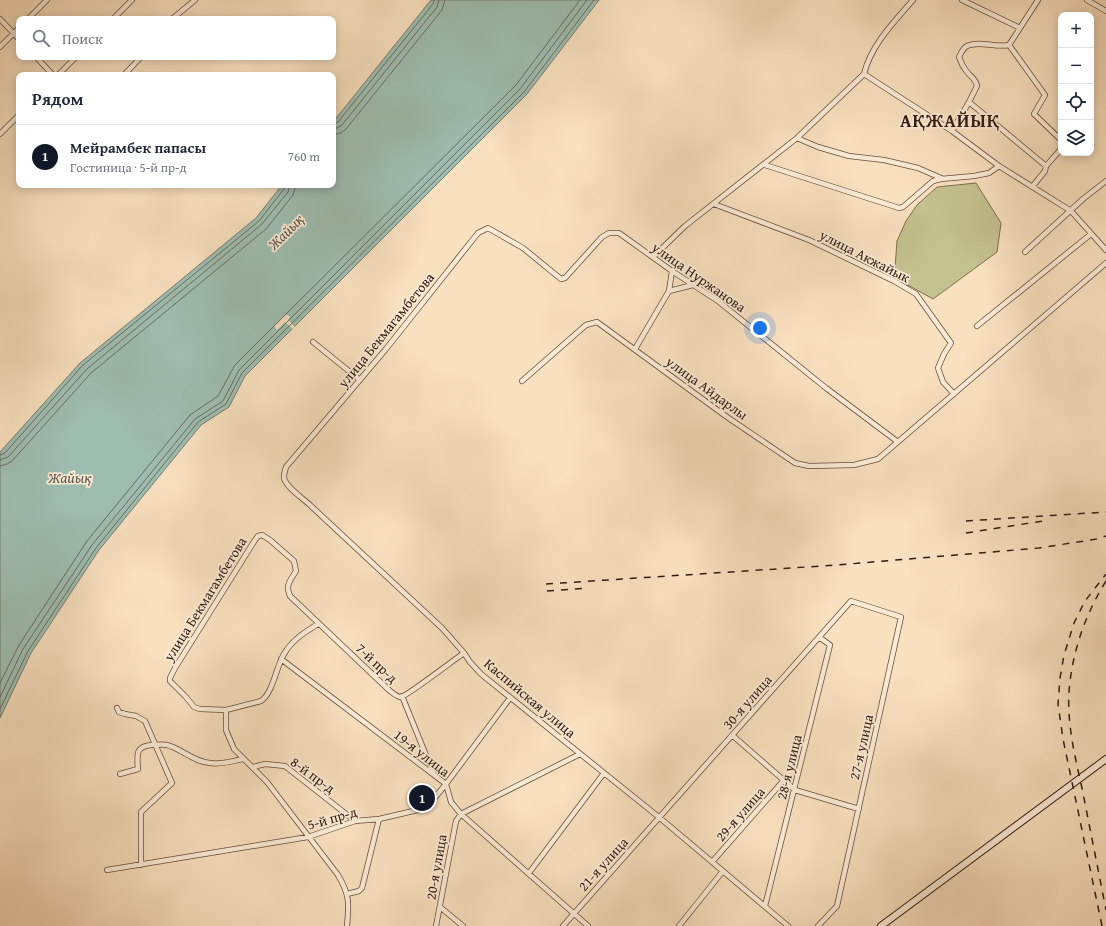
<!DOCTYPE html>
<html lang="ru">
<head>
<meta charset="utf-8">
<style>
	:root { --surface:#fff; --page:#f6f6f7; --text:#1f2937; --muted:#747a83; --line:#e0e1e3; --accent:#111827 }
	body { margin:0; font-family:"Gentium Book Plus",serif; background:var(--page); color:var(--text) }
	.controls { position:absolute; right:12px; top:12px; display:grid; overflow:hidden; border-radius:8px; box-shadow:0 2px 10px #0003 }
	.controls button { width:36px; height:36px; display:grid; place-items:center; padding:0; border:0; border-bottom:1px solid var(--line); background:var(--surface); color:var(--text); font:20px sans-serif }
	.you { position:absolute; left:760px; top:328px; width:14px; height:14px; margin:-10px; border:3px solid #fff; border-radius:50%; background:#1a73e8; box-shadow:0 0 0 6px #1a73e833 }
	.badge { display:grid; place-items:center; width:26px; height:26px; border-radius:50%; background:var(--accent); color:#fff; font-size:13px; font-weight:700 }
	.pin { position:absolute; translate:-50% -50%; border:2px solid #fff; box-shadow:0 1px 4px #0006 }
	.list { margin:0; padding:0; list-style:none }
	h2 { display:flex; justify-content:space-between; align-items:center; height:52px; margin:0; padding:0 16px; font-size:17px }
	h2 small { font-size:13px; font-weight:400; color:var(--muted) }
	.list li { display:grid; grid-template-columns:26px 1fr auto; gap:12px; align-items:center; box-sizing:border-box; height:64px; padding:0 16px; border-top:1px solid var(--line) }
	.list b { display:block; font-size:15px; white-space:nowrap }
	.list p { margin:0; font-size:13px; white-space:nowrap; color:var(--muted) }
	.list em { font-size:13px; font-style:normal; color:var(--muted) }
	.icon { flex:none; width:22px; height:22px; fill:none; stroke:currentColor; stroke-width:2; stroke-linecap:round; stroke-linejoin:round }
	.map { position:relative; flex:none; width:1106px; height:926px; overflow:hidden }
	.search { position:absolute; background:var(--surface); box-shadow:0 2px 10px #0003; left:16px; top:16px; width:320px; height:44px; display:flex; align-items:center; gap:10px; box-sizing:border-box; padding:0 14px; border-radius:8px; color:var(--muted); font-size:15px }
	.panel { position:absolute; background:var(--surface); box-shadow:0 2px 10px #0003; left:16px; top:72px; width:320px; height:116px; border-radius:8px }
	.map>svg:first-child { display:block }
	.green { fill:#c3c18e; stroke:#7c6e4e }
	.water { fill:#9ebdb1; stroke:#747c70 }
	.pier { fill:#f9e0bf }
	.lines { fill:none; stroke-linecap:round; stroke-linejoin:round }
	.shore { stroke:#696c60; stroke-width:1 }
	.street-casing { stroke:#654c3b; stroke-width:6 }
	.secondary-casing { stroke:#341a0f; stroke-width:8 }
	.street { stroke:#fbebd5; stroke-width:4.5 }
	.secondary { stroke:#fbebd5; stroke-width:6 }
	.rail { stroke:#341a0f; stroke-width:1.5; stroke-dasharray:7 7; stroke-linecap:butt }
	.labels { text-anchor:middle; stroke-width:3.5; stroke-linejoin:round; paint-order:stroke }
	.street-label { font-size:14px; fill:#341a0f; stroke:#fbebd5 }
	.water-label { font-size:15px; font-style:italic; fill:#595348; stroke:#fbebd5 }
	.district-label { font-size:18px; font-weight:bold; letter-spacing:1px; fill:#341a0f; stroke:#fbebd5 }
</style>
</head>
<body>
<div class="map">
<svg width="1106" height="926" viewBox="0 0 1106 926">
	<rect width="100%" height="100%" fill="#f9e0bf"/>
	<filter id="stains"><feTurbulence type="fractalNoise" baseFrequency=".005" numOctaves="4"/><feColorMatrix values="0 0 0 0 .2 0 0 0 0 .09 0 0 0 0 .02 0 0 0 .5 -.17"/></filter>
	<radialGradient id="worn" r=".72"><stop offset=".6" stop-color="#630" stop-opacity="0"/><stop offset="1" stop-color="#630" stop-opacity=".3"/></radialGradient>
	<path class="green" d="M976 183 1001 223 997 252 933 299 906 284 895 268 897 241 906 221 917 205 937 187Z"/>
	<path class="water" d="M431 0H599L527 94 245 376 229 407 201 425 99 550 31 653 0 718V452L80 363 256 218 282 185H333V122Z"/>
	<path class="pier" d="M286 314 290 317 288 320 296 328 294 330 285 322 277 330 274 326Z"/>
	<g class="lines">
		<path class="shore" d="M333 124 338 122 433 4 434 0
			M333 129 337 128 342 125 437 7 439 0
			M333 135 341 133 346 129 442 10 445 0
			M0 455 5 453 83 365 259 221 284 189 285 185
			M0 460 8 457 87 369 262 224 288 192 290 185
			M0 466 7 464 12 461 91 373 266 229 293 195 296 185
			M0 683 19 645 87 541 190 415 218 396 235 365 516 85 580 0
			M0 697 23 649 92 545 195 419 223 401 239 370 520 89 587 0
			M0 709 28 651 96 548 198 422 226 404 242 373 524 92 594 0"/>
		<defs>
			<path id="street" d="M962 0 1020 28
				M1087 0 1106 11
				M0 19 19 39
				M28 19 47 0
				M113 19 132 0
				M172 19 195 0
				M1009 45 1045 95 1034 114 1061 140
				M0 47 19 28
				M36 57 53 75
				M864 74C871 45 894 22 913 0
				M58 75 76 57
				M124 75 141 57
				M969 102 977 86C976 79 971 77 967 72 963 67 961 63 959 57 961 53 963 48 967 46 979 40 996 48 1009 45L1038 0
				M952 131 969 102 1046 166
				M0 134 19 115
				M797 138 818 147 849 156 884 160 918 168 941 178
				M765 165 899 208 903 207 933 181 941 179 974 176 989 173 999 166
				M1032 187 1045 171 1046 166 1061 149
				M714 204 809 240 894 281 916 294 951 343 944 354 938 368 943 382 954 394
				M1025 252 1083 199 1106 181
				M653 257 685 226 797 138 864 74 952 131 999 166 1071 211 1106 250
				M669 291 672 271
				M977 326 1091 234
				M313 342 360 380
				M635 349 669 291 693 285
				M522 381 586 325 597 322 727 417 795 463 809 466 854 465 878 459 1106 263
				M318 624C305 632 292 640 284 654 276 667 273 693 261 701L226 710 200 709 194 707 186 697 170 681V678L175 668 255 540 258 536 262 535 270 540 294 561 296 571C290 581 285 585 290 596L390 691C393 693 397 697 401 697 407 696 455 659 464 653
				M281 659 446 784 451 802 461 814 588 926
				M402 696 434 775
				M117 708 119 712 125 714 136 716 145 721 172 783 141 812V865
				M226 710V730L234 749 267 782 338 875C350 895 349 904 347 926
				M732 735 795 790 859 809
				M253 767 265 764 285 766 355 821
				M120 774 138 769C137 755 135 746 152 745 157 745 163 744 167 745 182 749 194 762 210 763 221 765 233 761 243 759
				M712 862 784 780
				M107 870 308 837 355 821 379 819 422 809 428 806 446 784 510 698
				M529 873 604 773
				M347 894 359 891 362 888 379 819
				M765 906 830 645 819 637
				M440 907 463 926
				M436 926 456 821 461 814 580 754
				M563 926 851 601 901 617 837 906 818 926
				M679 926 723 871
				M788 926 660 818 481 674 470 662 464 653 442 628 311 506C304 499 284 486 284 477 284 474 285 470 286 467L386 349 478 233 488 228 523 248 561 279 565 278 602 237 609 233H619L672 271 718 301 826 388 898 442"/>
			<path id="secondary" d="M881 926 1106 759"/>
		</defs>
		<use href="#street" class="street-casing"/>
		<use href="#secondary" class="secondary-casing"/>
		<use href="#street" class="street"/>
		<use href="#secondary" class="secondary"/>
		<path class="rail" d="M966 521 1106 512
			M966 533 1043 521
			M1106 581C1085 615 1072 652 1069 692 1067 724 1075 757 1082 788 1090 829 1098 869 1106 910
			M546 584 837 565 1039 548 1097 539 1106 536
			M547 591 589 588
			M1102 926 1063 739 1058 704 1060 678 1064 655 1074 623 1085 601 1106 574"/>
	</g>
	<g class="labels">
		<g class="street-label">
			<text transform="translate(865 256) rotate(27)" y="5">улица Акжайык</text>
			<text transform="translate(699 277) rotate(35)" y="5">улица Нуржанова</text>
			<text transform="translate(386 330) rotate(-51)" y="5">улица Бекмагамбетова</text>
			<text transform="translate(707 388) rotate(36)" y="5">улица Айдарлы</text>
			<text transform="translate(205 599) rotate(-58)" y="5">улица Бекмагамбетова</text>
			<text transform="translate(377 663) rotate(43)" y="5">7-й пр-д</text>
			<text transform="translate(530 698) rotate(40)" y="5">Каспийская улица</text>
			<text transform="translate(747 702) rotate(-49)" y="5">30-я улица</text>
			<text transform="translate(861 747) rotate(-77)" y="5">27-я улица</text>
			<text transform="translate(422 753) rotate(38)" y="5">19-я улица</text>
			<text transform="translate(789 767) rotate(-76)" y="5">28-я улица</text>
			<text transform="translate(313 775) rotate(36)" y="5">8-й пр-д</text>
			<text transform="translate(740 814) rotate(-49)" y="5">29-я улица</text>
			<text transform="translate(332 818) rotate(-16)" y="5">5-й пр-д</text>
			<text transform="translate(603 864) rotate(-48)" y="5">21-я улица</text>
			<text transform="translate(436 867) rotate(-80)" y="5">20-я улица</text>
		</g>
		<g class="water-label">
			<text transform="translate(286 232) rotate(-45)" y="5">Жайық</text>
			<text x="70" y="483">Жайық</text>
		</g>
		<g class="district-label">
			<text x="950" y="127">АҚЖАЙЫҚ</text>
		</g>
	</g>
	<rect width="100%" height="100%" filter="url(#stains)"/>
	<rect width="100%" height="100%" fill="url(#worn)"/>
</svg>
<div class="controls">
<button>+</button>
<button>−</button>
<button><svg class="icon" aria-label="locate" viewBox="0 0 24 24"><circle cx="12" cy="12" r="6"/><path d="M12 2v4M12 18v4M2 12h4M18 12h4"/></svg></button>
<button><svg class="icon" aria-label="layers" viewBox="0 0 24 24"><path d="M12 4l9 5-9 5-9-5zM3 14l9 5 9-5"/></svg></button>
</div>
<div class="you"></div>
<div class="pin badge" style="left:422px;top:798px">1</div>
<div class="search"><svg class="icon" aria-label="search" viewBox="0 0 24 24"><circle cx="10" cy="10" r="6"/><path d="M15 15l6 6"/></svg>Поиск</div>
<section class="panel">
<h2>Рядом<small></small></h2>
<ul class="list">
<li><span class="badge">1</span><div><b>Мейрамбек папасы</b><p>Гостиница · 5-й пр-д</p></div><em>760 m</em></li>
</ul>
</section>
</div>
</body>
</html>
